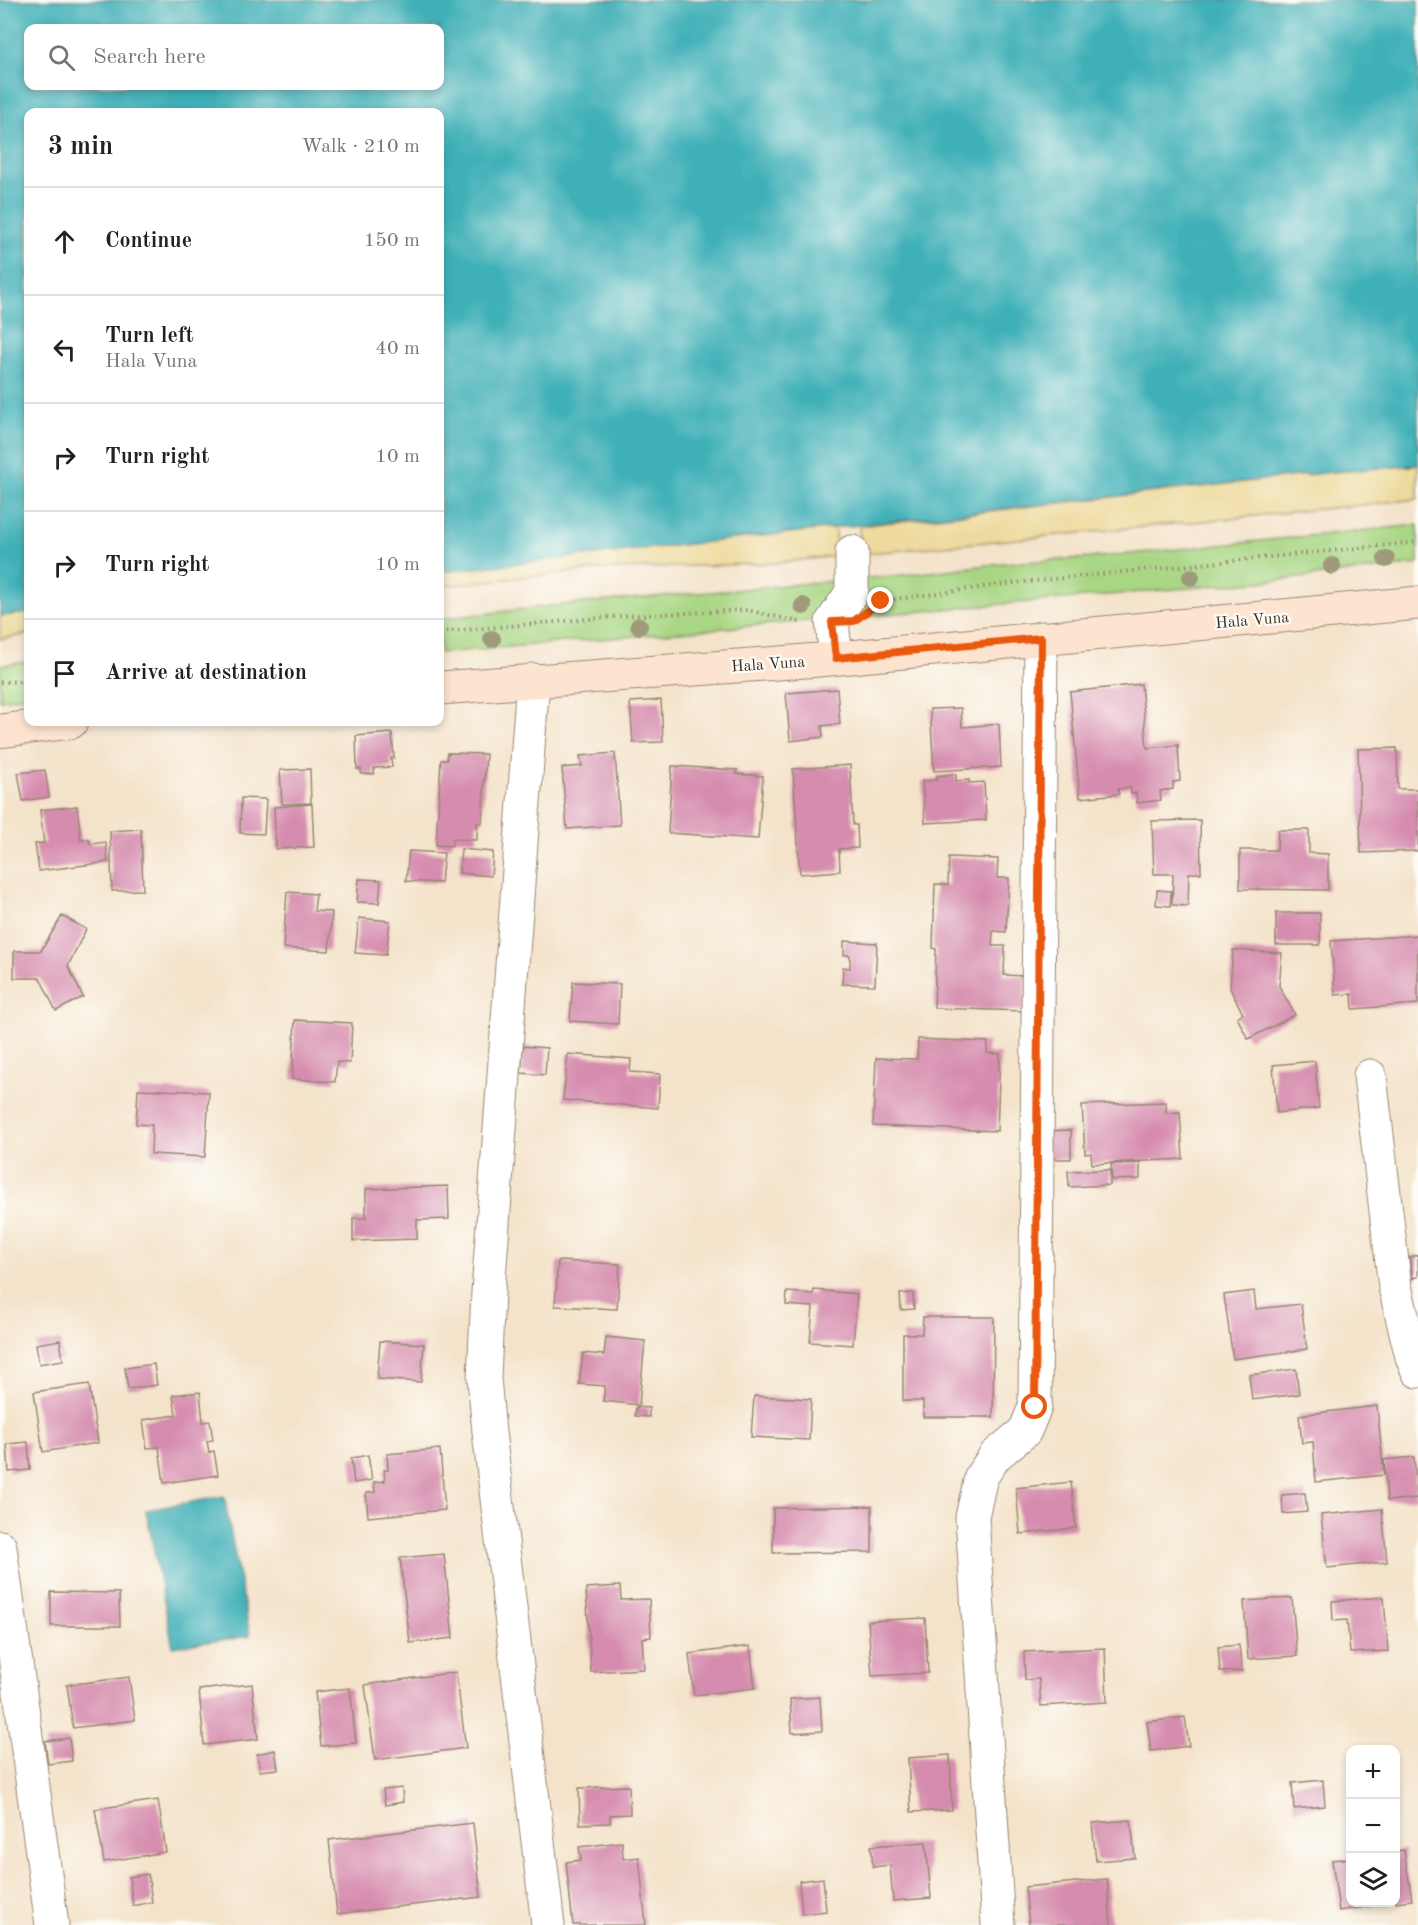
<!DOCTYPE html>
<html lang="en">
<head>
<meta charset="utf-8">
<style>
	:root { --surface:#fff; --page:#f2f2f2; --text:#202124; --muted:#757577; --line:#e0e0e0 }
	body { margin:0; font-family:"Old Standard TT",serif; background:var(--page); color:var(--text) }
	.controls { position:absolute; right:18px; bottom:18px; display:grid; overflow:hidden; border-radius:12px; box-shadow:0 3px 9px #0003 }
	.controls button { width:54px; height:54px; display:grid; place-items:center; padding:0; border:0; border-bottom:2px solid var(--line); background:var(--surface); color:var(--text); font:30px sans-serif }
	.stop { position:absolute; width:18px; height:18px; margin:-14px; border:4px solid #ea580c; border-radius:50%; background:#fff }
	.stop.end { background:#ea580c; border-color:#fff; box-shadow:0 2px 6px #0008 }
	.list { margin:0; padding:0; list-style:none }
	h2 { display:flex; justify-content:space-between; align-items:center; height:78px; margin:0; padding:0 24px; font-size:26px }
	h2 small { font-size:20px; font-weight:400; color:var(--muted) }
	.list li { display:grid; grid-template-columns:39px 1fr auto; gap:18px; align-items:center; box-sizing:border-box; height:108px; padding:0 24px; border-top:2px solid var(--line) }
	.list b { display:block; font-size:22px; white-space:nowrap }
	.list p { margin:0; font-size:20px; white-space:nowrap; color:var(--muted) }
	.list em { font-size:20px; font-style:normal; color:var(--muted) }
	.icon { flex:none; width:33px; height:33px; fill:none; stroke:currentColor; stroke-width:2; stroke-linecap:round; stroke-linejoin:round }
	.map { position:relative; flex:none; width:1418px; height:1925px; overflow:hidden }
	.search { position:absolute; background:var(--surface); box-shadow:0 3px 9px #0003; left:24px; top:24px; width:420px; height:66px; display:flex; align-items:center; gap:15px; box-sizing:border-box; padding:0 21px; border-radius:12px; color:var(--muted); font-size:22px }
	.panel { position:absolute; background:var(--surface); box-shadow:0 3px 9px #0003; left:24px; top:108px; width:420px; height:618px; border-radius:12px }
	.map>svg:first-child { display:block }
	.green { fill:#a8d683; stroke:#728050; stroke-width:1.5 }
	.sand { fill:#eeda9e; stroke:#94825e; stroke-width:1.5 }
	.water { fill:#3fb0b8; stroke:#3d6d6b; stroke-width:1.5; fill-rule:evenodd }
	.building { fill:#d68cae }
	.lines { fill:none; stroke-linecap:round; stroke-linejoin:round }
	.street-casing { stroke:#988674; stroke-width:35 }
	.secondary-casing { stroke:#988674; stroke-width:35 }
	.path { stroke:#988674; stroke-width:4; stroke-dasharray:1.5 4.5; stroke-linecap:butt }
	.street { stroke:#fff; stroke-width:33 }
	.secondary { stroke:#fde4d0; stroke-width:33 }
	.tree { fill:#a09a7c }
	.route { stroke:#ea580c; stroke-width:8 }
	.labels { text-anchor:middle; stroke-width:4.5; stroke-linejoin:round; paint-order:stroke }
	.street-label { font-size:16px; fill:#3b2a1e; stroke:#fdfcf7 }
</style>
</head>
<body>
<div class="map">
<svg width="1418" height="1925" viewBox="0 0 1418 1925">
	<rect width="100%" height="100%" fill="#fdfcf7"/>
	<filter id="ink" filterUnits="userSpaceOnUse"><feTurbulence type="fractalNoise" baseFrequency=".0167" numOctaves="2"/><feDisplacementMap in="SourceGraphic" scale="12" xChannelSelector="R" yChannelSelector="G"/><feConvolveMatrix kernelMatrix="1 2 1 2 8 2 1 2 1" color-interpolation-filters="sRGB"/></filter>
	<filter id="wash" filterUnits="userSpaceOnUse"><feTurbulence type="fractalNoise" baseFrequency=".008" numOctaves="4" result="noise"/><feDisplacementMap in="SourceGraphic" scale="24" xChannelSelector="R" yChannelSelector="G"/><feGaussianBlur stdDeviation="1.35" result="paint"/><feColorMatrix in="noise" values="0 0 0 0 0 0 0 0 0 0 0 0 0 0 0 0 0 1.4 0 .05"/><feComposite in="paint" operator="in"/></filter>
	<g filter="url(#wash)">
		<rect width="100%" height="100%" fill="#f4e3ca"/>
		<path class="green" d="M1418 525V564L1280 580 440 653V619L551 606 913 574 1004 563 1090 558Z
			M28 662V695L0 700V665Z"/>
		<path class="sand" d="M1418 465V499L1225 519 861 554 859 526 1332 472Z
			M835 528 836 556 775 563 591 570 440 586V572Z
			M28 613V634L0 639V616Z"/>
		<path class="water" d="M0 0H1418V465L1332 472 440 572V112H28V613L0 616ZM28 28H440V86H28Z
			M224 1496 250 1636 173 1647 146 1510Z"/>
		<g id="blocks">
			<path class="building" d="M1141 684 1147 748 1178 745 1180 781 1173 782V789L1160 791 1161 800 1137 803 1136 793 1131 794 1130 787 1118 789 1119 794 1080 798 1070 692Z
				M837 689 840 724 822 726 823 737 790 741 786 693Z
				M661 700 663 742 633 743 630 702Z
				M961 708 962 727 999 724 1001 767 934 771 930 709Z
				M392 733 394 758H391L392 767 374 768V774H361V769H357L356 736Z
				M1397 748 1398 789H1418V851L1361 853 1358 749Z
				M447 753 486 754 482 823H477V840L452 839V846L436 845 441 760H447Z
				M615 753 620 825 567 829 562 768 582 766 580 756Z
				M850 765 853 825H857L858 848 839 849 840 871 800 874 793 769Z
				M672 766 737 770 736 774 763 776 758 839 668 833Z
				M310 769 311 803 282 804 280 770Z
				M45 770 49 797 23 801 18 773Z
				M956 774V781L969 780V783L984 782 986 820 925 823 922 781 937 780V776Z
				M241 798 266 799 264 834 240 833Z
				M312 804 314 847 276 849 274 807Z
				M77 806 81 840 89 839 90 844 106 842 108 862 39 871 35 844 44 843 40 810Z
				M1200 820 1201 873H1189L1188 906 1172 905 1173 874H1154L1152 821Z
				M141 829 143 890 112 891 110 831Z
				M1278 830H1309V853L1328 854V890L1240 889V850H1277Z
				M461 849 493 852 491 876 459 873Z
				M409 851 444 853 441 883 406 881Z
				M949 857 998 859 997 878H1009L1006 932 993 931 992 946H1005L1004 975 1026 976 1024 1011 934 1008 936 949 933 948 935 884 948 885Z
				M359 879 381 880 379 903 357 902Z
				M1157 890 1171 891 1170 906 1156 905Z
				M287 892 316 894 314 911 332 912 329 951 283 948Z
				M1276 913H1320V945H1276Z
				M62 916 86 929 68 966 83 997 56 1011 40 978H14V951H41Z
				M359 918 390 921 386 955 355 953Z
				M1418 935V1004L1353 1009 1352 994 1335 995 1331 941Z
				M844 941 877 943 875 985 842 984 843 967 850 968V955H844Z
				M1233 950 1282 953 1279 986 1295 1015 1248 1039 1237 1017 1243 1014 1230 988Z
				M573 982 620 984 618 1024 570 1021Z
				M295 1020 352 1023 350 1063 337 1062 335 1082 292 1079Z
				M918 1039 988 1042 987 1053 1000 1054 997 1131 873 1126 876 1058 917 1059Z
				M523 1046 547 1048 545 1075 521 1073Z
				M568 1054 631 1059 630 1072 660 1074 658 1108 563 1100Z
				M1315 1061 1319 1108 1277 1113 1273 1065Z
				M138 1089 209 1092 205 1157 151 1154 152 1125 136 1124Z
				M1166 1102V1113L1180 1112 1183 1159 1092 1164 1091 1153 1085 1154 1082 1105Z
				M1071 1130V1159H1044L1045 1131Z
				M1140 1163V1179L1112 1180 1111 1164Z
				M1110 1170V1185L1069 1187 1068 1171Z
				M448 1186 449 1219 417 1220V1239L353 1241V1218H366V1189Z
				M1418 1255V1277L1413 1278 1409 1257Z
				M558 1261 620 1264 617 1309 555 1306Z
				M814 1290 857 1294 853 1345 810 1342 813 1307 786 1305 787 1292 813 1294Z
				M1254 1291 1256 1309 1301 1304 1307 1349 1233 1359 1224 1295Z
				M913 1293 914 1309 901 1310 900 1294Z
				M923 1317H994L993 1417H923V1401H903V1334H922Z
				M606 1337 645 1341 639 1405 603 1401 605 1386 579 1384 583 1353 604 1355Z
				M60 1340 63 1360 39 1364 36 1344Z
				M380 1341 424 1344 421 1382 377 1379Z
				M154 1364 157 1385 128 1389 125 1368Z
				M1296 1369 1299 1394 1252 1400 1249 1375Z
				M89 1384 98 1443 43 1452 34 1392Z
				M200 1392 203 1422 210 1421 213 1440 207 1441 209 1452 214 1451 218 1475 164 1483 159 1447 147 1448 143 1420 176 1415 173 1395Z
				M754 1396 811 1399 809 1440 751 1437Z
				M1377 1406 1384 1475 1316 1482 1313 1442 1302 1443 1299 1415Z
				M636 1407 649 1408V1417L635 1416Z
				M28 1442 30 1470 9 1472 7 1444Z
				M440 1449 445 1510 368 1517 366 1493 375 1492 374 1482 385 1481 384 1470H388L387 1454Z
				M368 1455 372 1480 354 1483 351 1458Z
				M1414 1457 1417 1498 1387 1501 1384 1460Z
				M1071 1482 1076 1528 1020 1534 1016 1488Z
				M1305 1493 1307 1512 1283 1514 1282 1495Z
				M872 1506V1552L773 1553V1508Z
				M1382 1509 1387 1562 1327 1568 1321 1515Z
				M444 1554 453 1638 410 1643 400 1558Z
				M620 1586 621 1600 649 1599 651 1637 642 1638 644 1669 591 1672 586 1588Z
				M51 1592 119 1593 120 1626H51Z
				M1384 1597 1388 1651 1350 1653 1347 1620 1333 1621 1332 1601Z
				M1292 1598 1297 1656 1248 1659 1244 1601Z
				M925 1618 928 1673 872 1676 868 1621Z
				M1239 1645 1242 1671 1220 1672 1218 1647Z
				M750 1646 755 1688 694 1695 689 1654Z
				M1105 1648 1107 1702 1041 1706 1039 1679 1025 1680 1024 1652Z
				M456 1672 466 1748 375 1760 365 1685Z
				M129 1677 135 1720 73 1728 67 1685Z
				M252 1684 258 1739 204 1745 199 1690Z
				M350 1688 356 1743 321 1746 315 1692Z
				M820 1697 822 1731 792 1733 790 1699Z
				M1185 1717 1189 1746 1151 1751 1147 1722Z
				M69 1738 72 1761 48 1764 45 1741Z
				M275 1750 278 1769 260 1771 257 1754Z
				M950 1755 952 1810 911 1812 908 1758Z
				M1323 1780 1325 1806 1294 1809 1292 1783Z
				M629 1786 630 1814 610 1815V1823L580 1824 579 1788Z
				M402 1788 403 1802 385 1805 383 1790Z
				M158 1800 166 1852 104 1862 95 1809Z
				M1131 1820 1135 1858 1096 1861 1092 1823Z
				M473 1823 481 1897 337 1914 329 1840Z
				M622 1842 623 1859 639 1857 646 1925H573L566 1862 581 1860 579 1847Z
				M926 1842 931 1898 893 1901 890 1865 873 1867 871 1846Z
				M1404 1850 1412 1900 1396 1902V1851Z
				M1350 1858V1902L1385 1904 1339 1911 1332 1860Z
				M148 1874 152 1902 133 1906 129 1877Z
				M823 1878 826 1911 802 1914 799 1881Z
				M1107 1879 1111 1925H1029L1025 1887Z"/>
		</g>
	</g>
	<g filter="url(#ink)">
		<use href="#blocks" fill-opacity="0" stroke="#988674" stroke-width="1.5"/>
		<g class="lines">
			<defs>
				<path id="street" d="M836 658 832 622 852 592V552
					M533 680 488 1292 484 1378 489 1432 548 1925
					M1370 1076 1395 1287 1412 1357 1418 1371
					M0 1547 52 1925
					M998 1925 972 1517 981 1477 995 1456 1025 1431 1035 1407 1041 638"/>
				<path id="secondary" d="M440 688 819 660 1418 603
					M0 731 71 722"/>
			</defs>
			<use href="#street" class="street-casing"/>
			<use href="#secondary" class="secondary-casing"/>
			<path class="path" d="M882 601 1005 584 1418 542
				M440 632 623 616 747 610 800 622
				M0 682 28 681"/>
			<use href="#street" class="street"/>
			<use href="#secondary" class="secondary"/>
		</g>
		<g class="tree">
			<circle cx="1386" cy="559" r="9"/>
			<circle cx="1332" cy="566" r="9"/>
			<circle cx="1191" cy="577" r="9"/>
			<circle cx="803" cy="606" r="9"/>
			<circle cx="639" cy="626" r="9"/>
			<circle cx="492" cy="639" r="9"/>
		</g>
	</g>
	<g class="lines" filter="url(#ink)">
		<path class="route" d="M881 601 854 621 832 622 836 658 1041 638 1035 1407"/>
	</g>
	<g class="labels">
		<g class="street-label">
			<text transform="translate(1252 619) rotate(-5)" y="6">Hala Vuna</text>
			<text transform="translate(768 663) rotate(-4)" y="6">Hala Vuna</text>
		</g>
	</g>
</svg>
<div class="controls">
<button>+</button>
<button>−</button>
<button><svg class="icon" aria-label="layers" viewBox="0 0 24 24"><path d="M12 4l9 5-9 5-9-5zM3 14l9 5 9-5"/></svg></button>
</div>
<div class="stop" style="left:1035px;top:1407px"></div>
<div class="stop end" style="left:881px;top:601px"></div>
<div class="search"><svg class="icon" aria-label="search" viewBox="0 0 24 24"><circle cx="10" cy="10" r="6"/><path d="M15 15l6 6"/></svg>Search here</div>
<section class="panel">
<h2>3 min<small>Walk · 210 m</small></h2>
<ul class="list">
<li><svg class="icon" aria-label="ahead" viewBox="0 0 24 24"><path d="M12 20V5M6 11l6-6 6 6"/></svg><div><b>Continue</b></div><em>150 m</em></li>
<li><svg class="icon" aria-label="left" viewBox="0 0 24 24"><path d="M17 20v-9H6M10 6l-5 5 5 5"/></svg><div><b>Turn left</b><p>Hala Vuna</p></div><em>40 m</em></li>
<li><svg class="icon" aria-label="right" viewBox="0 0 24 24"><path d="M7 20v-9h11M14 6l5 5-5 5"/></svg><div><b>Turn right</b></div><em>10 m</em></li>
<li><svg class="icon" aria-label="right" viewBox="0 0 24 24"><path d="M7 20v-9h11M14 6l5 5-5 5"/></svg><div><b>Turn right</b></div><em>10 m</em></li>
<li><svg class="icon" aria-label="arrive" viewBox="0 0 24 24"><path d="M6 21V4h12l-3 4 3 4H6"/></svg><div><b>Arrive at destination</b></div></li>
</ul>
</section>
</div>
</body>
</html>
